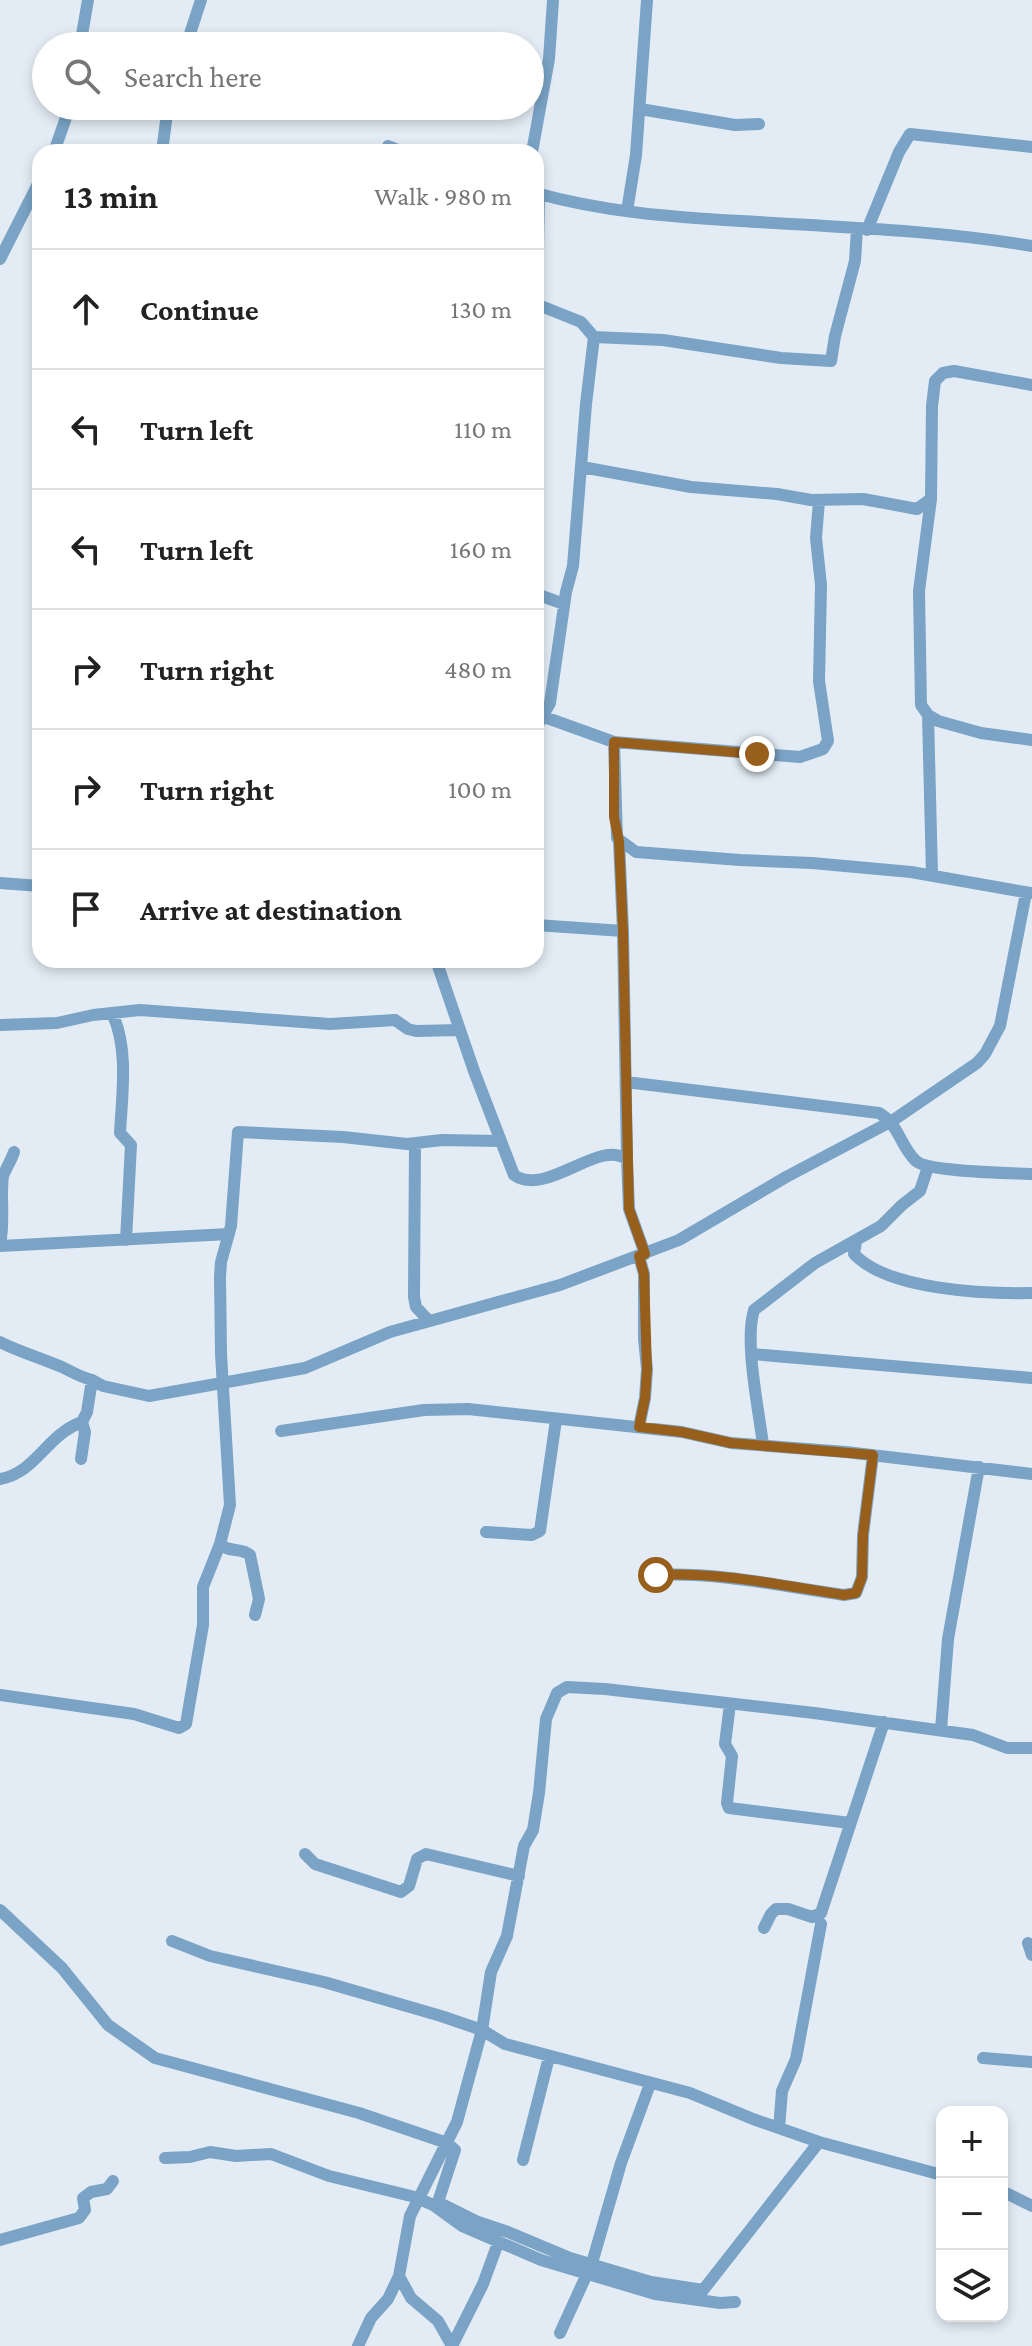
<!DOCTYPE html>
<html lang="en">
<head>
<meta charset="utf-8">
<style>
	:root { --surface:#fff; --page:#f6f6f6; --text:#222; --muted:#767676; --line:#e0e0e0 }
	body { margin:0; font-family:"Crimson Pro",serif; background:var(--page); color:var(--text) }
	.controls { position:absolute; right:24px; bottom:24px; display:grid; overflow:hidden; border-radius:16px; box-shadow:0 4px 12px #0003 }
	.controls button { width:72px; height:72px; display:grid; place-items:center; padding:0; border:0; border-bottom:2px solid var(--line); background:var(--surface); color:var(--text); font:40px sans-serif }
	.stop { position:absolute; width:24px; height:24px; margin:-18px; border:6px solid #985f1c; border-radius:50%; background:#fff }
	.stop.end { background:#985f1c; border-color:#fff; box-shadow:0 2px 8px #0008 }
	.list { margin:0; padding:0; list-style:none }
	h2 { display:flex; justify-content:space-between; align-items:center; height:104px; margin:0; padding:0 32px; font-size:34px }
	h2 small { font-size:26px; font-weight:400; color:var(--muted) }
	.list li { display:grid; grid-template-columns:52px 1fr auto; gap:24px; align-items:center; box-sizing:border-box; height:120px; padding:0 32px; border-top:2px solid var(--line) }
	.list b { display:block; font-size:30px; white-space:nowrap }
	.list em { font-size:26px; font-style:normal; color:var(--muted) }
	.icon { flex:none; width:44px; height:44px; fill:none; stroke:currentColor; stroke-width:2; stroke-linecap:round; stroke-linejoin:round }
	.map { position:relative; flex:none; width:1032px; height:2346px; overflow:hidden }
	.search { position:absolute; background:var(--surface); box-shadow:0 4px 12px #0003; left:32px; top:32px; width:512px; height:88px; display:flex; align-items:center; gap:20px; box-sizing:border-box; padding:0 28px; border-radius:44px; color:var(--muted); font-size:30px }
	.panel { position:absolute; background:var(--surface); box-shadow:0 4px 12px #0003; left:32px; top:144px; width:512px; height:824px; border-radius:24px }
	.map>svg:first-child { display:block }
	.lines { fill:none; stroke-linecap:round; stroke-linejoin:round }
	.minor { stroke:#7aa3c5; stroke-width:12 }
	.route { stroke:#985f1c; stroke-width:10 }
</style>
</head>
<body>
<div class="map">
<svg width="1032" height="2346" viewBox="0 0 1032 2346">
	<rect width="100%" height="100%" fill="#e3ecf5"/>
	<g class="lines">
		<path class="minor" d="M80 46 88 0
			M186 46 201 0
			M640 109 735 125 759 124
			M388 146 403 152
			M54 152 70 106
			M162 152 168 106
			M532 152 549 59 553 0
			M536 193C603 212 672 217 741 221 838 227 936 230 1032 246
			M627 211 636 155 647 0
			M867 230 899 152 910 134 1032 147
			M0 259 40 180
			M536 304 581 322 594 337 586 404 573 566 566 592 550 703 536 728
			M537 305 539 194
			M594 337 663 340 781 358 831 361 835 336 855 261 857 229
			M1032 385 954 371 943 373 935 381 932 406 931 499 919 591 921 705 928 715 938 721 981 733 1032 740
			M582 467 691 487 777 494 811 500 863 499 917 509 931 499
			M536 594 564 604
			M536 714 614 742 800 757 823 749 828 741 819 681 821 585 816 538 819 501
			M928 715 932 875
			M614 742 617 838 636 852 740 860 812 863 911 872 1030 893
			M619 841 623 931
			M0 883 40 886
			M536 925 623 931 627 1160
			M436 960 474 1071 514 1175C546 1198 601 1137 627 1160L629 1209 645 1254
			M112 1013C129 1048 122 1095 120 1133L131 1145 126 1240
			M0 1025 57 1023 93 1015 140 1010 330 1024 395 1020 408 1029 416 1031 460 1030
			M626 1082 879 1113C899 1124 900 1146 916 1161 928 1172 1011 1173 1032 1174
			M415 1144 414 1297 416 1307 428 1320
			M856 1241 854 1254C888 1290 984 1294 1032 1293
			M0 1244C5 1222 0 1196 3 1176 6 1168 11 1161 14 1152
			M0 1246 229 1234
			M0 1342C20 1352 41 1358 62 1367 72 1372 80 1377 92 1380
			M752 1354 1032 1378
			M639 1427 645 1398 647 1369 644 1339V1274L639 1256
			M281 1431 424 1410 468 1409 682 1432 731 1443 846 1452 1032 1474
			M763 1445C759 1411 744 1341 754 1310L815 1263 881 1226 902 1205 920 1191 928 1167
			M81 1459 85 1432 82 1422
			M0 1479C36 1473 46 1435 82 1422L87 1412 92 1380 103 1386 149 1396 305 1368 390 1332 560 1285 679 1240 786 1177 892 1121 977 1063 985 1054 1000 1026 1026 893
			M486 1532 532 1535 540 1531 556 1420
			M220 1544C229 1553 241 1547 250 1555L259 1599 255 1615
			M656 1575C720 1572 780 1586 844 1595L856 1593 862 1577 863 1535 873 1455
			M0 1695 134 1714 179 1728 186 1724 203 1625V1587L220 1544 230 1505 221 1354 220 1277 221 1262 231 1226 238 1132 343 1137 407 1144 442 1140 500 1141
			M730 1704 725 1744 732 1756 727 1803 729 1808 850 1823
			M941 1730 948 1639 979 1467
			M305 1854 315 1864 401 1892 409 1886 417 1859 426 1854 519 1876
			M0 1910 62 1968 108 2025 155 2058 359 2113 447 2143 455 2150 438 2202 478 2222 508 2232 570 2258 651 2282 703 2290
			M764 1928 771 1914 776 1909H788L812 1917 821 1913 884 1722
			M172 1941 210 1956 324 1982 441 2016 482 2030 505 2044 690 2093 753 2119 819 2142 942 2175
			M1028 1943 1032 1955
			M983 2058 1032 2062
			M779 2128 782 2091 796 2059 821 1924
			M165 2158 190 2157 210 2152 236 2156 271 2154 329 2176 415 2197 433 2205 462 2226 541 2260 655 2294 720 2303 735 2302
			M523 2160 549 2057
			M1002 2191 1032 2206
			M0 2240 79 2218 85 2210 83 2198 91 2192 107 2189 113 2181
			M399 2276 411 2298 438 2321 452 2346
			M700 2294 819 2142
			M560 2333 592 2263 621 2163 650 2084
			M358 2346 371 2318 388 2299 399 2276 410 2216 457 2122 482 2030 491 1972 507 1936 524 1846 533 1830 539 1793 546 1719 557 1693 567 1687 605 1689 814 1713 973 1735 1007 1748H1032
			M452 2346 483 2284 498 2243"/>
	</g>
	<g class="lines">
		<path class="route" d="M656 1575C720 1572 780 1585 844 1595L856 1593 862 1577 863 1535 873 1455 731 1443 682 1432 639 1427 645 1398 647 1369 644 1274 639 1256 645 1254 629 1209 623 931 619 841 614 817V742L757 754"/>
	</g>
</svg>
<div class="controls">
<button>+</button>
<button>−</button>
<button><svg class="icon" aria-label="layers" viewBox="0 0 24 24"><path d="M12 4l9 5-9 5-9-5zM3 14l9 5 9-5"/></svg></button>
</div>
<div class="stop" style="left:656px;top:1575px"></div>
<div class="stop end" style="left:757px;top:754px"></div>
<div class="search"><svg class="icon" aria-label="search" viewBox="0 0 24 24"><circle cx="10" cy="10" r="6"/><path d="M15 15l6 6"/></svg>Search here</div>
<section class="panel">
<h2>13 min<small>Walk · 980 m</small></h2>
<ul class="list">
<li><svg class="icon" aria-label="ahead" viewBox="0 0 24 24"><path d="M12 20V5M6 11l6-6 6 6"/></svg><div><b>Continue</b></div><em>130 m</em></li>
<li><svg class="icon" aria-label="left" viewBox="0 0 24 24"><path d="M17 20v-9H6M10 6l-5 5 5 5"/></svg><div><b>Turn left</b></div><em>110 m</em></li>
<li><svg class="icon" aria-label="left" viewBox="0 0 24 24"><path d="M17 20v-9H6M10 6l-5 5 5 5"/></svg><div><b>Turn left</b></div><em>160 m</em></li>
<li><svg class="icon" aria-label="right" viewBox="0 0 24 24"><path d="M7 20v-9h11M14 6l5 5-5 5"/></svg><div><b>Turn right</b></div><em>480 m</em></li>
<li><svg class="icon" aria-label="right" viewBox="0 0 24 24"><path d="M7 20v-9h11M14 6l5 5-5 5"/></svg><div><b>Turn right</b></div><em>100 m</em></li>
<li><svg class="icon" aria-label="arrive" viewBox="0 0 24 24"><path d="M6 21V4h12l-3 4 3 4H6"/></svg><div><b>Arrive at destination</b></div></li>
</ul>
</section>
</div>
</body>
</html>
